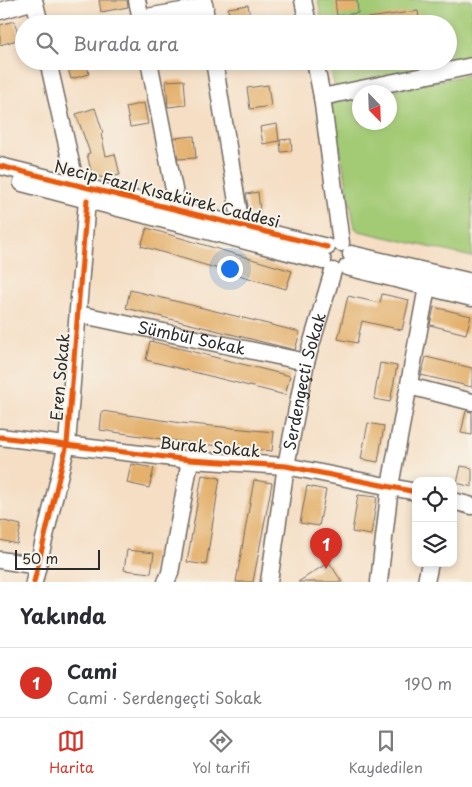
<!DOCTYPE html>
<html lang="tr">
<head>
<meta charset="utf-8">
<style>
	:root { --surface:#fff; --page:#f7f7f7; --text:#2b2b33; --muted:#7c7c81; --line:#e1e1e2; --accent:#d93025 }
	body { margin:0; font-family:"Playpen Sans",sans-serif; background:var(--page); color:var(--text) }
	.controls { position:absolute; right:15px; bottom:15px; display:grid; overflow:hidden; border-radius:10px; box-shadow:0 2px 8px #0003 }
	.controls button { width:45px; height:45px; display:grid; place-items:center; padding:0; border:0; border-bottom:1px solid var(--line); background:var(--surface); color:var(--text); font:25px sans-serif }
	.compass { position:absolute; left:352px; top:85px; width:45px; height:45px; border-radius:50%; background:var(--surface); box-shadow:0 2px 8px #0003; rotate:157deg }
	.scale { position:absolute; left:15px; bottom:12px; width:85px; box-sizing:border-box; padding-left:5px; border:2px solid #2b2b2b; border-top:0; font-size:14px; line-height:18px; white-space:nowrap; color:#2b2b2b; -webkit-text-stroke:4px #f7f3e8; paint-order:stroke }
	.you { position:absolute; left:229px; top:268px; width:18px; height:18px; margin:-12px; border:4px solid #fff; border-radius:50%; background:#1a73e8; box-shadow:0 0 0 8px #1a73e833 }
	.badge { display:grid; place-items:center; width:32px; height:32px; border-radius:50%; background:var(--accent); color:#fff; font-size:16px; font-weight:700 }
	.pin { position:absolute; translate:-50% -41px; filter:drop-shadow(0 1px 2px #0008) }
	.pin::after { content:''; position:absolute; top:26px; width:18px; height:15px; background:inherit; clip-path:polygon(0 0,100% 0,50% 100%) }
	.list { margin:0; padding:0; list-style:none }
	h2 { display:flex; justify-content:space-between; align-items:center; height:65px; margin:0; padding:0 20px; font-size:21px }
	h2 small { font-size:16px; font-weight:400; color:var(--muted) }
	.list li { display:grid; grid-template-columns:32px 1fr auto; gap:15px; align-items:center; box-sizing:border-box; height:70px; padding:0 20px; border-top:1px solid var(--line) }
	.list b { display:block; font-size:19px; white-space:nowrap }
	.list p { margin:0; font-size:16px; white-space:nowrap; color:var(--muted) }
	.list em { font-size:16px; font-style:normal; color:var(--muted) }
	.icon { flex:none; width:28px; height:28px; fill:none; stroke:currentColor; stroke-width:2; stroke-linecap:round; stroke-linejoin:round }
	.map { position:relative; flex:none; width:472px; height:582px; overflow:hidden }
	.search { position:absolute; background:var(--surface); box-shadow:0 2px 8px #0003; left:15px; right:15px; top:15px; height:55px; display:flex; align-items:center; gap:12px; box-sizing:border-box; padding:0 18px; border-radius:28px; color:var(--muted); font-size:19px }
	.sheet { height:135px; background:var(--surface) }
	nav { display:flex; justify-content:space-around; align-items:center; box-sizing:border-box; height:70px; border-top:1px solid var(--line); background:var(--surface); font-size:14px; color:var(--muted) }
	nav a { display:grid; justify-items:center; gap:2px }
	nav .on { color:var(--accent) }
	.map>svg:first-child { display:block }
	.green { fill:#a3ca75; stroke:#677a50 }
	.building { fill:#e4b16d }
	.lines { fill:none; stroke-linecap:round; stroke-linejoin:round }
	.minor-casing { stroke:#726a61; stroke-width:19 }
	.minor { stroke:#fff; stroke-width:16 }
	.cycleway-casing { stroke:#f7f3e8; stroke-width:8 }
	.cycleway { stroke:#e8590c; stroke-width:5 }
	.labels { text-anchor:middle; stroke-width:4; stroke-linejoin:round; paint-order:stroke }
	.street-label { font-size:16px; fill:#2b2b2b; stroke:#f7f3e8 }
</style>
</head>
<body>
<div class="map">
<svg width="472" height="582" viewBox="0 0 472 582">
	<rect width="100%" height="100%" fill="#f7f3e8"/>
	<filter id="ink" filterUnits="userSpaceOnUse"><feTurbulence type="fractalNoise" baseFrequency=".02" numOctaves="2"/><feDisplacementMap in="SourceGraphic" scale="10" xChannelSelector="R" yChannelSelector="G"/><feConvolveMatrix kernelMatrix="1 2 1 2 8 2 1 2 1" color-interpolation-filters="sRGB"/></filter>
	<filter id="wash" filterUnits="userSpaceOnUse"><feTurbulence type="fractalNoise" baseFrequency=".0096" numOctaves="4" result="noise"/><feDisplacementMap in="SourceGraphic" scale="20" xChannelSelector="R" yChannelSelector="G"/><feGaussianBlur stdDeviation="1.12" result="paint"/><feColorMatrix in="noise" values="0 0 0 0 0 0 0 0 0 0 0 0 0 0 0 0 0 1.4 0 .05"/><feComposite in="paint" operator="in"/></filter>
	<g filter="url(#wash)">
		<rect width="100%" height="100%" fill="#f5dec4"/>
		<path class="green" d="M318 0H472V59L335 89 329 61H448V24H322Z
			M472 74V257L359 231 355 228 331 103 359 97 360 122H390V92H382Z"/>
		<g id="blocks">
			<path class="building" d="M99 0H127L128 7 101 12Z
				M335 0H357L358 13 337 16Z
				M248 5 251 24H230L228 8Z
				M418 11 420 24H368V18Z
				M14 21 20 39 0 45V25Z
				M66 61H86L89 74 71 79Z
				M184 80 186 105 168 107 166 81Z
				M268 85 271 106 250 109 247 88Z
				M144 103 148 124 130 127 126 107Z
				M95 108 103 133 101 134 106 156 115 154 120 175 104 178 92 175 87 154 90 153 76 114Z
				M277 124 279 141 263 144 260 127Z
				M194 136 196 158 178 159 174 138Z
				M291 139 292 151 281 152 280 140Z
				M258 192 260 212 249 214 246 194Z
				M147 228 292 271 286 289 141 246Z
				M130 290 300 332 295 350 126 308Z
				M382 294 409 300 402 330 362 321 357 343 338 339 348 296 380 303Z
				M434 307 471 316 466 334 430 325Z
				M150 341 290 376 285 395 146 360Z
				M426 357 472 368V387L421 375Z
				M380 363 397 366 390 402 374 399Z
				M102 411 181 423 274 432 272 451 190 443 100 430Z
				M466 411 472 412V435L461 433Z
				M368 423 384 426 378 462 361 459Z
				M131 464 154 468 149 488 127 483Z
				M461 466 472 468V487L457 483Z
				M202 475 220 478 206 565 187 562Z
				M254 480 272 483 268 504 253 582H236Z
				M307 486 326 490 319 526 300 523Z
				M358 495 377 497 371 535 352 532Z
				M0 520 21 525 17 544 0 540Z
				M127 550 154 553 151 573 124 570Z
				M329 562 342 582H298Z"/>
		</g>
	</g>
	<g filter="url(#ink)">
		<use href="#blocks" fill-opacity="0" stroke="#726a61" stroke-width="1"/>
		<g class="lines">
			<defs>
				<g id="minor">
					<path d="M34 0 40 24"/>
					<path d="M137 0 142 24"/>
					<path d="M203 0 207 24"/>
					<path d="M303 0 308 24"/>
					<path d="M0 11 34 1"/>
					<path d="M141 18 205 7"/>
					<path d="M48 61 76 185"/>
					<path d="M149 61 178 210"/>
					<path d="M214 61 241 226"/>
					<path d="M315 61 322 97 341 243"/>
					<path d="M322 97 472 66"/>
					<path d="M0 166 327 247"/>
					<path d="M22 183 323 261"/>
					<path d="M351 254 472 282"/>
					<path d="M347 267 472 298"/>
					<path id="s1" d="M78 314 306 362"/>
					<path d="M409 386 472 402"/>
					<path d="M0 437 190 460 286 466 416 492"/>
					<path d="M453 501 472 506"/>
					<path d="M0 560 38 566"/>
					<path d="M34 582 67 444 87 200"/>
					<path d="M166 582 170 573 190 460"/>
					<path id="s2" d="M269 582 286 466 306 362 333 271"/>
					<path d="M379 582 390 486 427 287"/>
					<path d="M426 582 430 563"/>
				</g>
			</defs>
			<use href="#minor" class="minor-casing"/>
			<use href="#minor" class="minor"/>
			<defs>
				<path id="cycleway" d="M0 166 327 247
					M0 437 190 460 286 466 416 492
					M34 582 67 444 87 200"/>
			</defs>
			<use href="#cycleway" class="cycleway-casing"/>
			<use href="#cycleway" class="cycleway"/>
		</g>
	</g>
	<g class="labels">
		<g class="street-label">
			<text transform="translate(167 194) rotate(14)" y="6">Necip Fazıl Kısakürek Caddesi</text>
			<text dy="6" stroke="none"><textPath href="#s1" startOffset="116">Sümbül Sokak</textPath></text>
			<text transform="translate(60 377) rotate(-85)" y="6">Eren Sokak</text>
			<text dy="6" stroke="none"><textPath href="#s2" startOffset="204">Serdengeçti Sokak</textPath></text>
			<text transform="translate(210 447) rotate(5)" y="6">Burak Sokak</text>
		</g>
	</g>
</svg>
<div class="controls">
<button><svg class="icon" aria-label="locate" viewBox="0 0 24 24"><circle cx="12" cy="12" r="6"/><path d="M12 2v4M12 18v4M2 12h4M18 12h4"/></svg></button>
<button><svg class="icon" aria-label="layers" viewBox="0 0 24 24"><path d="M12 4l9 5-9 5-9-5zM3 14l9 5 9-5"/></svg></button>
</div>
<svg class="compass" viewBox="-18 -18 36 36"><path d="M0-13l5 13h-10z" fill="#e53935"/><path d="M0 13l5-13h-10z" fill="#7c7c81"/></svg>
<div class="scale">50 m</div>
<div class="you"></div>
<div class="pin badge" style="left:326px;top:569px">1</div>
<div class="search"><svg class="icon" aria-label="search" viewBox="0 0 24 24"><circle cx="10" cy="10" r="6"/><path d="M15 15l6 6"/></svg>Burada ara</div>
</div>
<section class="sheet">
<h2>Yakında<small></small></h2>
<ul class="list">
<li><span class="badge">1</span><div><b>Cami</b><p>Cami · Serdengeçti Sokak</p></div><em>190 m</em></li>
</ul>
</section>
<nav>
<a class="on"><svg class="icon" aria-label="map" viewBox="0 0 24 24"><path d="M3 6l6-2 6 2 6-2v14l-6 2-6-2-6 2zM9 4v14M15 6v14"/></svg>Harita</a>
<a><svg class="icon" aria-label="directions" viewBox="0 0 24 24"><path d="M12 3l9 9-9 9-9-9zM9 14v-3h6M13 9l2 2-2 2"/></svg>Yol tarifi</a>
<a><svg class="icon" aria-label="saved" viewBox="0 0 24 24"><path d="M7 4h10v16l-5-4-5 4z"/></svg>Kaydedilen</a>
</nav>
</body>
</html>
